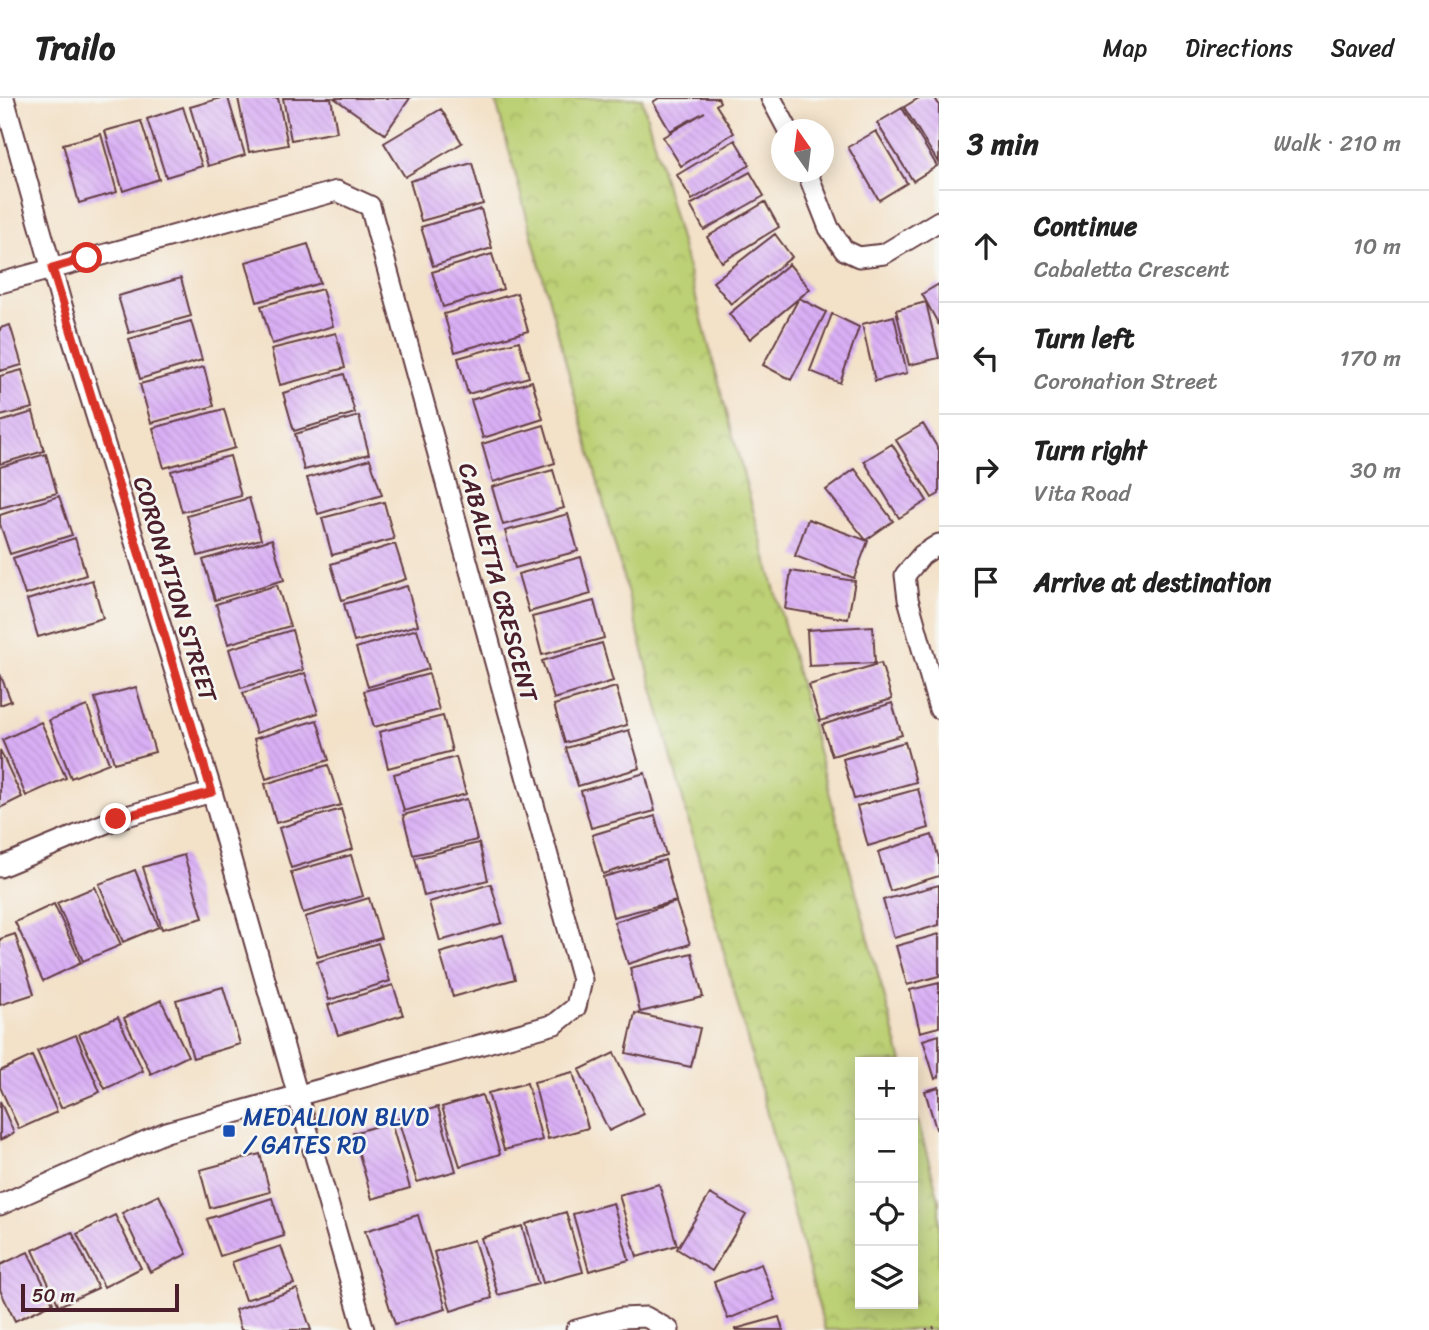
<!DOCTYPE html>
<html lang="en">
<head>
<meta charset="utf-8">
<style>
	:root { --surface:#fff; --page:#f6f6f6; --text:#222; --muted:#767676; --line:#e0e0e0 }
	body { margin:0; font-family:Sriracha,sans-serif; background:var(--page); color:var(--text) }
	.controls { position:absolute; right:21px; bottom:21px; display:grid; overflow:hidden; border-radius:0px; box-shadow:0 4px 18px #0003 }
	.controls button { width:63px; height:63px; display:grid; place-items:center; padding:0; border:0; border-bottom:2px solid var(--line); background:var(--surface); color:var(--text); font:35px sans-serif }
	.compass { position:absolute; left:771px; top:21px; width:63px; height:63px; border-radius:50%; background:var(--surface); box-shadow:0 4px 18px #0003; rotate:346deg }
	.scale { position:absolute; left:21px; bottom:18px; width:158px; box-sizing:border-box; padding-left:7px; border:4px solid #4a1f2b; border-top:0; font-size:19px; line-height:24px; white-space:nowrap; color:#4a1f2b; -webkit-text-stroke:5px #f6f6f2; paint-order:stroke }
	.stop { position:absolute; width:21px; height:21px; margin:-16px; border:5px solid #d93025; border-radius:50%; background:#fff }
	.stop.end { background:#d93025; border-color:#fff; box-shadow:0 2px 7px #0008 }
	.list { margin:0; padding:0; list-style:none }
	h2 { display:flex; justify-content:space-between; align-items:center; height:91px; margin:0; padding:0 28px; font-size:30px }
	h2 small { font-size:23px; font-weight:400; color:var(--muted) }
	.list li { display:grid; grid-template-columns:46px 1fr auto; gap:21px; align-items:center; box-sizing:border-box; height:112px; padding:0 28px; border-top:2px solid var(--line) }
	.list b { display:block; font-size:26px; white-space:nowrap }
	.list p { margin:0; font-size:23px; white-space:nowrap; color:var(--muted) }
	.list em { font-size:23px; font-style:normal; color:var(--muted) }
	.icon { flex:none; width:38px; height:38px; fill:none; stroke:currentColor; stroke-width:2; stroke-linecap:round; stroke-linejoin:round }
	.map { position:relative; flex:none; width:939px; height:1232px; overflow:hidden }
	header { display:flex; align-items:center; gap:42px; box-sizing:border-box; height:98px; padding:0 35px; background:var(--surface); border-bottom:2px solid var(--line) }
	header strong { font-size:33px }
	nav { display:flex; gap:38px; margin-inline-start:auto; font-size:24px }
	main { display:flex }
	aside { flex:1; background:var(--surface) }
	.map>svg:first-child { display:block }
	.park { fill:url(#park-crowns); stroke:#837850; stroke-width:2 }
	.building { fill:url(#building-back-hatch) }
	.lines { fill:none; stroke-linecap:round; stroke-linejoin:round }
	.minor-casing { stroke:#633c43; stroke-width:23 }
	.path { stroke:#633c43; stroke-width:3.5; stroke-dasharray:2 5; stroke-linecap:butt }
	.minor { stroke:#fff; stroke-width:19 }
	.route { stroke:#d93025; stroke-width:9 }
	.transit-dot { fill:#1a4fb4; stroke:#f6f6f2; stroke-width:2.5 }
	.labels { text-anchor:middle; stroke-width:5; stroke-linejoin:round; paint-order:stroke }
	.street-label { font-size:24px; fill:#4a1f2b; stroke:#f6f6f2 }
	.transit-label { font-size:24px; fill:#164399; stroke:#f6f6f2; text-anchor:start }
</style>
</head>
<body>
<header>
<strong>Trailo</strong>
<nav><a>Map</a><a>Directions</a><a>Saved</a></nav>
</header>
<main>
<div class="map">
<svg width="939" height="1232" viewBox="0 0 939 1232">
	<defs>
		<pattern id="park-crowns" width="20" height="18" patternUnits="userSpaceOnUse" patternTransform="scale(1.75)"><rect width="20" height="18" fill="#bcd074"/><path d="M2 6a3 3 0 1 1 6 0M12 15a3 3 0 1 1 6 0" fill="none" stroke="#a3b265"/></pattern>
		<pattern id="building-back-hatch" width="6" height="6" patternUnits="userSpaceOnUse" patternTransform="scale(1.75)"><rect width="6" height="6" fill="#d9aff5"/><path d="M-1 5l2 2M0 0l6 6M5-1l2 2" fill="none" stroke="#bc96d2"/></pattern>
	</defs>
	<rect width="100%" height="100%" fill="#f6f6f2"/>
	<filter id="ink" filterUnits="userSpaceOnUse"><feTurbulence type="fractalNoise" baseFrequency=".0143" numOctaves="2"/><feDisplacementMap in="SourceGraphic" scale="14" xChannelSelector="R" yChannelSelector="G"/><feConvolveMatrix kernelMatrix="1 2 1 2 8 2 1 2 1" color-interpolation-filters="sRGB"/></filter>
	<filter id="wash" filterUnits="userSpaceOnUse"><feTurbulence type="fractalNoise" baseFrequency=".00686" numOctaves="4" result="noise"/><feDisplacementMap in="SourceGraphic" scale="28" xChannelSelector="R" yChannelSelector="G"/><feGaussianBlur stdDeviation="1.57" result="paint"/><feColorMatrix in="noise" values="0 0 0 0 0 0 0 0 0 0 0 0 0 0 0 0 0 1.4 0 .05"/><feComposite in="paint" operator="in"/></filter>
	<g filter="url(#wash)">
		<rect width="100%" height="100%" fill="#f3e1c8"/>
		<path class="park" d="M495 0H642L902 964H860V1206H913V1005L939 1102V1232H825Z"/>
		<g id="blocks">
			<path class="building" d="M221 0H228L245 57 208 68 190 9Z
				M238 0H278L288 47 249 54Z
				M283 0H331L337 34 291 42Z
				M334 0H410L385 36Z
				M659 0H718L720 4 716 7 734 35 681 68 663 39 705 14 670 33 653 4Z
				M919 0H935L939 7V66L904 9Z
				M183 9 202 68 166 79 147 21Z
				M902 10 937 68 913 83 877 25Z
				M441 11 462 45 405 79 384 45Z
				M141 23 159 81 123 93 105 33Z
				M876 33 907 85 879 102 848 49Z
				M101 36 117 94 79 105 63 46Z
				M735 42 750 67 692 102 677 77Z
				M472 65 483 106 421 123 410 83Z
				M750 74 764 98 704 132 690 107Z
				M765 104 779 129 722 164 707 139Z
				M481 111 492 150 433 168 421 129Z
				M775 136 792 159 731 206 713 184Z
				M308 146 320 185 257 204 246 164Z
				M492 156 503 191 443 209 432 174Z
				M789 166 810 191 750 241 729 216Z
				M181 180 191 218 129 235 118 198Z
				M939 186V227L922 196Z
				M322 191 333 228 272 246 261 208Z
				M517 195 528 233 455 254 444 216Z
				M799 200 826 214 791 282 763 267Z
				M926 204 939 260 909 267 896 212Z
				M832 216 859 229 840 285 810 273Z
				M894 218 907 275 875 283 862 226Z
				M191 223 202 262 140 281 129 241Z
				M10 227 22 267 0 273V230Z
				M336 235 345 270 280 287 271 251Z
				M519 243 529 279 468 296 458 260Z
				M204 269 214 308 151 325 140 286Z
				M22 272 33 310 0 318V278Z
				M344 276 355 315 294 333 283 295Z
				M532 283 543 321 483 340 471 302Z
				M224 311 235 350 164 370 153 330Z
				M33 314 44 353 0 366V324Z
				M359 318 369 356 304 372 295 336Z
				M923 326 939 352V396L932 400 896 342Z
				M544 327 555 365 493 384 482 346Z
				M892 346 927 403 899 420 864 363Z
				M46 356 57 395 0 410V369Z
				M230 358 241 398 182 414 171 373Z
				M370 361 382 397 318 416 307 380Z
				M855 371 893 423 866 442 826 392Z
				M553 372 564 410 503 427 492 389Z
				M59 398 72 437 10 456 0 426V417Z
				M249 400 261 441 198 458 187 418Z
				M384 404 394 441 332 457 322 420Z
				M568 416 578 453 515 470 505 433Z
				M808 421 868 443 854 480 795 458Z
				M75 440 86 477 25 497 13 460Z
				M272 441 284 482 215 502 203 462Z
				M395 446 406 481 342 502 331 466Z
				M581 459 591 496 529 514 518 476Z
				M791 473 855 483 848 521 785 511Z
				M92 482 103 520 38 539 27 502Z
				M277 487 290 528 228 546 216 506Z
				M407 488 418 527 354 544 344 506Z
				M594 503 604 540 542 557 532 519Z
				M873 528 875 565 809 568 807 532Z
				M417 531 429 571 368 589 356 550Z
				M292 532 303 572 241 590 229 551Z
				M602 545 613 583 554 601 542 563Z
				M881 565 892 601 820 623 809 587Z
				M305 575 318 615 256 635 243 595Z
				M0 576 11 603 0 607Z
				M429 576 439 612 374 629 364 593Z
				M136 589 155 654 114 665 95 600Z
				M616 589 627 627 565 645 554 607Z
				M892 605 902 637 832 658 822 627Z
				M87 608 109 665 71 680 49 622Z
				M443 618 452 653 388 670 379 634Z
				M317 622 329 662 266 681 254 641Z
				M41 624 66 680 26 698 2 642Z
				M629 632 640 670 578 688 566 650Z
				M905 644 916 684 854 701 843 661Z
				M0 652 22 699 0 710Z
				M456 659 466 696 404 713 394 676Z
				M328 667 341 707 276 725 265 686Z
				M645 675 655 713 591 730 581 693Z
				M918 691 929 730 868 748 857 708Z
				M467 701 477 742 413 757 403 717Z
				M341 711 353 751 291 770 279 730Z
				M655 718 666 757 603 776 592 737Z
				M932 737 939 761V778L890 793 878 754Z
				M479 745 488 782 424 798 415 760Z
				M184 757 203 820 162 831 143 769Z
				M351 757 363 798 303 815 291 774Z
				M665 762 676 803 613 819 603 779Z
				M135 772 159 829 123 844 99 786Z
				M491 786 502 825 440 843 429 804Z
				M939 787V827L894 840 883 802Z
				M95 789 121 847 83 863 57 805Z
				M369 800 381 840 318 859 305 819Z
				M676 804 690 846 628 866 614 824Z
				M54 806 81 865 43 883 15 824Z
				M15 836 34 896 0 907V841Z
				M939 836V878L907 887 896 848Z
				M503 837 515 881 453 899 440 855Z
				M378 845 390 883 329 902 317 864Z
				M692 855 703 899 640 914 630 870Z
				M939 885V929L920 934 910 892Z
				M393 887 403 917 338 937 328 907Z
				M223 889 240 946 193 960 176 902Z
				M161 902 188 958 151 976 124 920Z
				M635 915 700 930 691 969 626 955Z
				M118 919 143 973 105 991 79 936Z
				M76 937 100 994 61 1010 37 953Z
				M939 937V979L935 981 923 942Z
				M614 955 644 1016 609 1033 579 972Z
				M32 958 57 1014 19 1031 0 989V973Z
				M573 974 588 1030 548 1041 534 984Z
				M527 985 542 1042 504 1052 488 995Z
				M939 989V1030L936 1031 925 993Z
				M482 997 500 1056 460 1068 442 1009Z
				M0 1003 14 1035 0 1042Z
				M438 1009 456 1073 417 1084 398 1021Z
				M391 1024 410 1090 372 1101 353 1035Z
				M260 1056 270 1094 210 1110 200 1072Z
				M659 1086 677 1147 637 1159 619 1097Z
				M710 1096 746 1117 712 1173 677 1151Z
				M159 1097 187 1156 150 1174 122 1115Z
				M272 1100 284 1138 220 1158 207 1121Z
				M613 1105 629 1162 589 1173 573 1116Z
				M566 1114 583 1174 543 1185 526 1126Z
				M115 1117 141 1170 104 1189 77 1136Z
				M418 1117 446 1211 395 1226 365 1133Z
				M522 1128 538 1186 498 1197 481 1140Z
				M72 1134 98 1190 59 1208 33 1152Z
				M474 1142 492 1200 451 1213 434 1154Z
				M281 1148 294 1186 245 1202 232 1164Z
				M28 1154 53 1205 15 1223 0 1192V1167Z
				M761 1166 775 1202 728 1221 714 1184Z
				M297 1191 311 1232H241L235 1212Z
				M779 1219 783 1232H735V1231Z"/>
		</g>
	</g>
	<g filter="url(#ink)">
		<use href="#blocks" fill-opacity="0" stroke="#633c43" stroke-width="2"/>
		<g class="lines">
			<defs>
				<path id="minor" d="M4 0 61 204 212 694 364 1232
					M771 0 788 32
					M807 74 829 130 844 152 859 159 884 156 939 123
					M0 185 337 93 370 108 582 882 576 909 555 926 166 1034 0 1107
					M939 446 922 457 905 477 908 501 939 611
					M0 769 116 721 212 694
					M576 1232 621 1220 646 1219 669 1232"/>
			</defs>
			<use href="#minor" class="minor-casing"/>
			<path class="path" d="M926 1232 939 1228"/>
			<use href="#minor" class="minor"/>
		</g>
	</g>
	<g class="lines" filter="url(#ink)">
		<path class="route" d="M87 160 52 170 212 694 116 721"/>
	</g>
	<rect class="transit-dot" x="222" y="1026" width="14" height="14" rx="3.5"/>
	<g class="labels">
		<g class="street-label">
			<text transform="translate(498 484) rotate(75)" y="8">CABALETTA CRESCENT</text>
			<text transform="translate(175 491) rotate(73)" y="8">CORONATION STREET</text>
		</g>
		<g class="transit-label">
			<text x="243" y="1027">MEDALLION BLVD<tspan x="243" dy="28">/ GATES RD</tspan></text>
		</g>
	</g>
</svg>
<div class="controls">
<button>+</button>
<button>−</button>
<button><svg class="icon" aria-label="locate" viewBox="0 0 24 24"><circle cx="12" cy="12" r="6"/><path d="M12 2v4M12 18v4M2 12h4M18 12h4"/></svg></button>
<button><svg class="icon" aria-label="layers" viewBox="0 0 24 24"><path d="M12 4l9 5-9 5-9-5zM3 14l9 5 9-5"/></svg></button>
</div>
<svg class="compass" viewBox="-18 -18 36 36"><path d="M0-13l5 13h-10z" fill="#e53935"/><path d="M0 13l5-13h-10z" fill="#767676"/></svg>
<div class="scale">50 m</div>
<div class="stop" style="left:87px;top:160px"></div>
<div class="stop end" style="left:116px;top:721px"></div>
</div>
<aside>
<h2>3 min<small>Walk · 210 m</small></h2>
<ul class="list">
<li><svg class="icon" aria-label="ahead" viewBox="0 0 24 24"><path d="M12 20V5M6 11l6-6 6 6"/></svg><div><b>Continue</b><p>Cabaletta Crescent</p></div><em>10 m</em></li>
<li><svg class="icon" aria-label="left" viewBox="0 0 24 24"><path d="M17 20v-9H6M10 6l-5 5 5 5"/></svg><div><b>Turn left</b><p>Coronation Street</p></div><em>170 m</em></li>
<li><svg class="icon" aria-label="right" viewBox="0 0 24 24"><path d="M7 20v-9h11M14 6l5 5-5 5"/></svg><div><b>Turn right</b><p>Vita Road</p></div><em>30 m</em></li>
<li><svg class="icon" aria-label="arrive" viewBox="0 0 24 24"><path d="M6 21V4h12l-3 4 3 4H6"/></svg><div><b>Arrive at destination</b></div></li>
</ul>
</aside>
</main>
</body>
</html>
